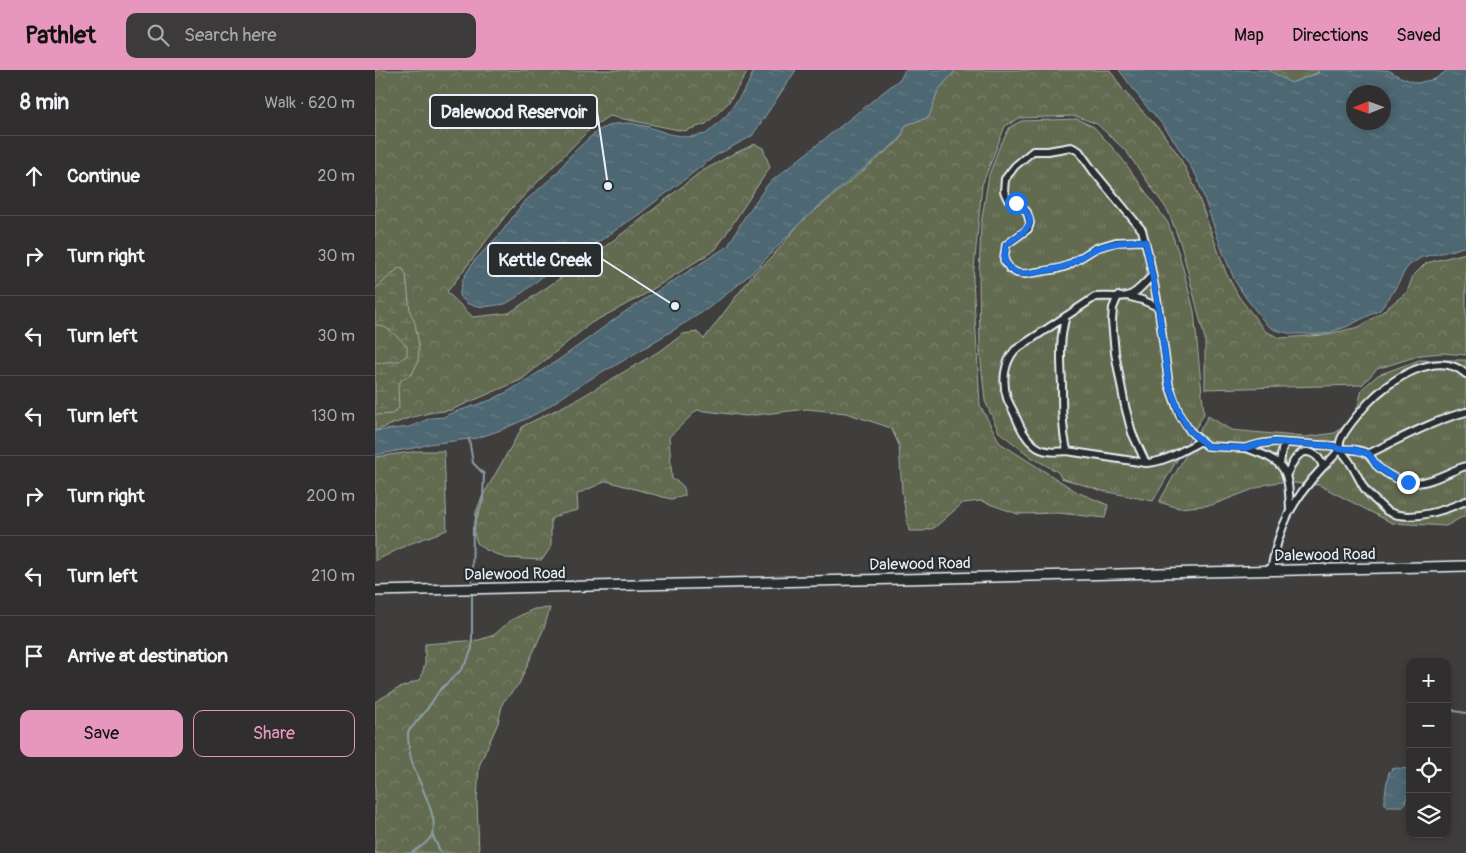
<!DOCTYPE html>
<html lang="en">
<head>
<meta charset="utf-8">
<style>
	:root { --surface:#302e2e; --page:#3c3a3a; --text:#f1f3f6; --muted:#a8a8aa; --line:#4b4a4a; --accent:#e797bd }
	body { margin:0; font-family:Pangolin,sans-serif; background:var(--page); color:var(--text) }
	.controls { position:absolute; right:15px; bottom:15px; display:grid; overflow:hidden; border-radius:10px; box-shadow:0 2px 8px #0003 }
	.controls button { width:45px; height:45px; display:grid; place-items:center; padding:0; border:0; border-bottom:1px solid var(--line); background:var(--surface); color:var(--text); font:25px sans-serif }
	.compass { position:absolute; left:971px; top:15px; width:45px; height:45px; border-radius:50%; background:var(--surface); box-shadow:0 2px 8px #0003; rotate:269deg }
	.stop { position:absolute; width:15px; height:15px; margin:-11px; border:4px solid #1a73e8; border-radius:50%; background:#fff }
	.stop.end { background:#1a73e8; border-color:#fff; box-shadow:0 1px 5px #0008 }
	.list { margin:0; padding:0; list-style:none }
	h2 { display:flex; justify-content:space-between; align-items:center; height:65px; margin:0; padding:0 20px; font-size:21px }
	h2 small { font-size:16px; font-weight:400; color:var(--muted) }
	.list li { display:grid; grid-template-columns:32px 1fr auto; gap:15px; align-items:center; box-sizing:border-box; height:80px; padding:0 20px; border-top:1px solid var(--line) }
	.list b { display:block; font-size:19px; white-space:nowrap }
	.list em { font-size:16px; font-style:normal; color:var(--muted) }
	.actions { display:flex; gap:10px; padding:15px 20px }
	.actions a { flex:1; padding:11px 0; border:1px solid var(--accent); border-radius:10px; text-align:center; font-size:18px; color:var(--accent) }
	.actions .main { background:var(--accent); color:#111 }
	.icon { flex:none; width:28px; height:28px; fill:none; stroke:currentColor; stroke-width:2; stroke-linecap:round; stroke-linejoin:round }
	.map { position:relative; flex:none; width:1091px; height:783px; overflow:hidden }
	header { display:flex; align-items:center; gap:30px; box-sizing:border-box; height:70px; padding:0 25px; background:var(--accent); color:#111 }
	header strong { font-size:24px }
	nav { display:flex; gap:28px; margin-inline-start:auto; font-size:18px }
	.search { width:350px; height:45px; background:var(--page); display:flex; align-items:center; gap:12px; box-sizing:border-box; padding:0 18px; border-radius:10px; color:var(--muted); font-size:19px }
	main { display:flex }
	aside { flex:1; background:var(--surface) }
	.map>svg:first-child { display:block }
	.grass { fill:url(#grass-tufts); stroke:#a5aea4 }
	.forest { fill:url(#forest-crowns); stroke:#a5aea4 }
	.wetland { fill:url(#wetland-marsh); stroke:#a5aea4 }
	.water { fill:url(#water-ripples); stroke:#8b9ea8; fill-rule:evenodd }
	.lines { fill:none; stroke-linecap:round; stroke-linejoin:round }
	.stream { stroke:#8b9ea8; stroke-width:2 }
	.street-casing { stroke:#e8f1f8; stroke-width:10 }
	.secondary-casing { stroke:#e8f1f8; stroke-width:12 }
	.street { stroke:#2a2d2e; stroke-width:6 }
	.secondary { stroke:#2a2d2e; stroke-width:9 }
	.route { stroke:#1a73e8; stroke-width:6 }
	.labels { text-anchor:middle; stroke-width:4.5; stroke-linejoin:round; paint-order:stroke }
	.street-label { font-size:16px; fill:#e8f1f8; stroke:#2a2d2e }
	.leader { fill:none; stroke:#e8f1f8; stroke-width:2 }
	.callout-dot { fill:#e8f1f8; stroke:#2a2d2e; stroke-width:2 }
	.callout { fill:#2a2d2e; stroke:#e8f1f8; stroke-width:2 }
	.callout-label { font-size:18px; text-anchor:middle; font-weight:bold; fill:#e8f1f8 }
</style>
</head>
<body>
<header>
<strong>Pathlet</strong>
<div class="search"><svg class="icon" aria-label="search" viewBox="0 0 24 24"><circle cx="10" cy="10" r="6"/><path d="M15 15l6 6"/></svg>Search here</div>
<nav><a>Map</a><a>Directions</a><a>Saved</a></nav>
</header>
<main>
<aside>
<h2>8 min<small>Walk · 620 m</small></h2>
<ul class="list">
<li><svg class="icon" aria-label="ahead" viewBox="0 0 24 24"><path d="M12 20V5M6 11l6-6 6 6"/></svg><div><b>Continue</b></div><em>20 m</em></li>
<li><svg class="icon" aria-label="right" viewBox="0 0 24 24"><path d="M7 20v-9h11M14 6l5 5-5 5"/></svg><div><b>Turn right</b></div><em>30 m</em></li>
<li><svg class="icon" aria-label="left" viewBox="0 0 24 24"><path d="M17 20v-9H6M10 6l-5 5 5 5"/></svg><div><b>Turn left</b></div><em>30 m</em></li>
<li><svg class="icon" aria-label="left" viewBox="0 0 24 24"><path d="M17 20v-9H6M10 6l-5 5 5 5"/></svg><div><b>Turn left</b></div><em>130 m</em></li>
<li><svg class="icon" aria-label="right" viewBox="0 0 24 24"><path d="M7 20v-9h11M14 6l5 5-5 5"/></svg><div><b>Turn right</b></div><em>200 m</em></li>
<li><svg class="icon" aria-label="left" viewBox="0 0 24 24"><path d="M17 20v-9H6M10 6l-5 5 5 5"/></svg><div><b>Turn left</b></div><em>210 m</em></li>
<li><svg class="icon" aria-label="arrive" viewBox="0 0 24 24"><path d="M6 21V4h12l-3 4 3 4H6"/></svg><div><b>Arrive at destination</b></div></li>
</ul>
<div class="actions"><a class="main">Save</a><a>Share</a></div>
</aside>
<div class="map">
<svg width="1091" height="783" viewBox="0 0 1091 783">
	<defs>
		<pattern id="grass-tufts" width="24" height="20" patternUnits="userSpaceOnUse" patternTransform="scale(1.25)"><rect width="24" height="20" fill="#626a50"/><path d="M3 7l-1-3M5 7V3M7 7l1-3M15 17l-1-3M17 17v-4M19 17l1-3" fill="none" stroke="#78806a"/></pattern>
		<pattern id="forest-crowns" width="20" height="18" patternUnits="userSpaceOnUse" patternTransform="scale(1.25)"><rect width="20" height="18" fill="#626a50"/><path d="M2 6a3 3 0 1 1 6 0M12 15a3 3 0 1 1 6 0" fill="none" stroke="#78806a"/></pattern>
		<pattern id="wetland-marsh" width="20" height="14" patternUnits="userSpaceOnUse" patternTransform="scale(1.25)"><rect width="20" height="14" fill="#626a50"/><path d="M1 5h8M5 5V1M11 12h8M15 12V8" fill="none" stroke="#78806a"/></pattern>
		<pattern id="water-ripples" width="26" height="14" patternUnits="userSpaceOnUse" patternTransform="scale(1.25)"><rect width="26" height="14" fill="#4d6772"/><path d="M2 4q2-2 4 0t4 0M15 11q2-2 4 0t4 0" fill="none" stroke="#677d87"/></pattern>
	</defs>
	<rect width="100%" height="100%" fill="#403d3d"/>
	<filter id="ink" filterUnits="userSpaceOnUse"><feTurbulence type="fractalNoise" baseFrequency=".02" numOctaves="2"/><feDisplacementMap in="SourceGraphic" scale="10" xChannelSelector="R" yChannelSelector="G"/><feConvolveMatrix kernelMatrix="1 2 1 2 8 2 1 2 1" color-interpolation-filters="sRGB"/></filter>
	<g filter="url(#ink)">
		<path class="grass" d="M702 49 719 57 745 86 793 153 805 187 819 241 829 344 778 431 728 421 686 408 683 402 656 387 624 362 610 331 605 283 604 207 606 154 614 105 624 78 635 57 646 51Z
			M1044 290H1091V445L1071 456 1017 453 944 415 905 412 892 414 837 435 804 438 784 432 833 346 856 360 931 367 960 363 974 352 983 336 987 319 1003 305Z"/>
		<path class="forest" d="M0 0H374L353 33 331 54 309 61 234 46 216 58 135 140 72 222 98 247 134 243 212 190 264 151 324 103 356 85 380 74 388 78 395 97 341 179 267 226 216 253 146 310 76 340 54 343 34 348 0 361Z
			M581 0H735L748 20 786 61 804 86 820 117 851 203 864 227 890 261 905 268 949 265 984 257 1006 243 1032 222 1038 206 1051 193 1091 183V285L1067 283 1046 285 1002 299 987 315 830 319V269L806 175 793 141 751 81 722 54 701 46 645 48 630 56 607 115 598 209 605 335 625 373 702 422 733 435 730 448 683 443 643 444 606 431 588 433 559 458 548 461H534L527 422 524 375 516 358 471 343 432 339 371 346 322 340 294 367 297 409C307 414 310 415 310 426L296 429 284 426 232 411 202 424 203 440 186 444 176 449V477L167 490 130 488 109 479 102 473 99 463 101 442 107 427 148 356 203 329 288 279 308 264 322 262 329 269 379 203 396 188 425 153 525 70 531 55 554 47 563 20Z
			M893 0H943L944 2 916 13Z
			M44 381H69L72 460 34 474 0 491V387Z
			M175 538 169 558 144 614 128 632 123 653 104 696 102 731 104 783H0V632L22 619 45 610 50 594V574L104 570 119 565 136 550 159 539Z"/>
		<path class="wetland" d="M24 198 28 199 31 205 35 241 40 253 44 276 43 292 37 304 27 309 23 316 24 338 17 344 0 345V293L24 291 32 285V276C24 269 12 254 0 255V219Z"/>
		<path class="water" d="M379 0H421L377 66 340 86 263 145 204 185 172 203 142 227 130 234 108 237 93 234 84 226 88 209 99 191 126 163 148 133 182 103 195 86 215 67 226 59 239 54 254 53 271 56 294 64 313 67 331 64 352 45 372 16Z
			M530 0H581L563 20 554 47 531 55 525 69 472 112 425 153 385 195 363 215 331 240 238 297 230 300 198 320 168 340 151 349 126 360 102 368 54 374 44 377 0 385V361L34 357 56 348 69 347 74 344 116 330 134 321 185 289 251 241 353 176 369 148 393 114 526 8Z
			M744 0H893L916 13 944 3 943 0H1013L1025 7 1042 13 1060 9 1073 0H1091V176L1076 181 1047 187 1036 194 1031 199 1017 224 1005 240 971 257 950 264H917L900 260 892 255 871 228 860 211 847 180 822 107 794 63 778 43 774 40ZM1008 22V52H978V22Z
			M1022 698 1033 699 1035 700C1035 713 1035 726 1028 736H1012L1010 734C1009 726 1012 711 1014 702L1017 699Z"/>
		<g class="lines">
			<path class="stream" d="M94 369 98 393 109 404 108 430 98 458 97 512
				M1072 637 1080 641 1091 643
				M57 764 66 783
				M0 783H4
				M36 783C44 778 55 772 58 762 63 745 42 710 37 692 34 682 33 673 33 662L53 638 64 621 85 601 92 591 97 578V525"/>
			<defs>
				<path id="street" d="M769 171 741 172 721 178 692 196 682 199 650 204 642 203 635 199 629 190 631 175 653 159 655 153 652 142 648 138 632 128 629 121 630 109 640 96 658 81H673L696 77 704 81 719 102 767 160 774 187 783 235 794 315 805 346 815 361 826 371 832 376 870 378 885 374 899 372 959 376C973 384 980 402 988 416 991 422 996 426 1001 431 1004 434 1008 438 1012 441 1034 453 1070 440 1091 431
					M743 226 738 238 737 251 740 283 750 336 757 363 771 393 692 381C681 382 668 383 659 375 649 367 645 356 640 345 638 340 634 334 632 328 627 311 629 293 640 280L720 227C728 226 746 228 752 226 762 224 770 212 777 206
					M752 226 767 230 783 237
					M691 246C684 269 686 292 687 315 687 338 687 358 692 381
					M871 378C911 392 913 397 915 439
					M964 379C973 379 987 379 994 385 997 388 999 392 1001 395 1010 404 1027 413 1039 413 1057 413 1074 401 1091 396
					M993 384C1025 369 1057 351 1091 342
					M771 393C791 392 808 380 826 371
					M905 394 907 380 910 373
					M948 397C953 392 960 386 964 380 965 377 964 373 966 369 971 358 985 342 993 333 1014 310 1063 278 1091 304
					M896 500C904 456 917 430 948 397 944 384 931 376 921 388 917 393 914 400 911 406"/>
				<path id="secondary" d="M0 521 1091 496"/>
			</defs>
			<use href="#street" class="street-casing"/>
			<use href="#secondary" class="secondary-casing"/>
			<use href="#street" class="street"/>
			<use href="#secondary" class="secondary"/>
		</g>
	</g>
	<g class="lines" filter="url(#ink)">
		<path class="route" d="M641 133C669 152 649 161 631 175L629 190C633 196 636 201 643 203 650 205 685 199 693 195 703 190 712 182 723 178 738 172 753 171 769 171L771 173 783 235 794 315 806 346 815 361 832 376 841 377 870 378 884 374 899 372 958 376 964 379H977L994 384 1002 396 1016 406 1033 412"/>
	</g>
	<g class="labels">
		<g class="street-label">
			<text transform="translate(950 484) rotate(-1)" y="6">Dalewood Road</text>
			<text transform="translate(545 493) rotate(-1)" y="6">Dalewood Road</text>
			<text transform="translate(140 503) rotate(-1)" y="6">Dalewood Road</text>
		</g>
	</g>
	<path class="leader" d="M233 116L222 41M300 236L227 189"/>
	<g class="callout-dot">
		<circle cx="233" cy="116" r="5"/>
		<circle cx="300" cy="236" r="5"/>
	</g>
	<g class="callout">
		<rect x="55" y="25" width="167" height="33" rx="5"/>
		<rect x="113" y="173" width="114" height="33" rx="5"/>
	</g>
	<g class="callout-label">
		<text x="139" y="48">Dalewood Reservoir</text>
		<text x="170" y="196">Kettle Creek</text>
	</g>
</svg>
<div class="controls">
<button>+</button>
<button>−</button>
<button><svg class="icon" aria-label="locate" viewBox="0 0 24 24"><circle cx="12" cy="12" r="6"/><path d="M12 2v4M12 18v4M2 12h4M18 12h4"/></svg></button>
<button><svg class="icon" aria-label="layers" viewBox="0 0 24 24"><path d="M12 4l9 5-9 5-9-5zM3 14l9 5 9-5"/></svg></button>
</div>
<svg class="compass" viewBox="-18 -18 36 36"><path d="M0-13l5 13h-10z" fill="#e53935"/><path d="M0 13l5-13h-10z" fill="#a8a8aa"/></svg>
<div class="stop" style="left:641px;top:133px"></div>
<div class="stop end" style="left:1033px;top:412px"></div>
</div>
</main>
</body>
</html>
